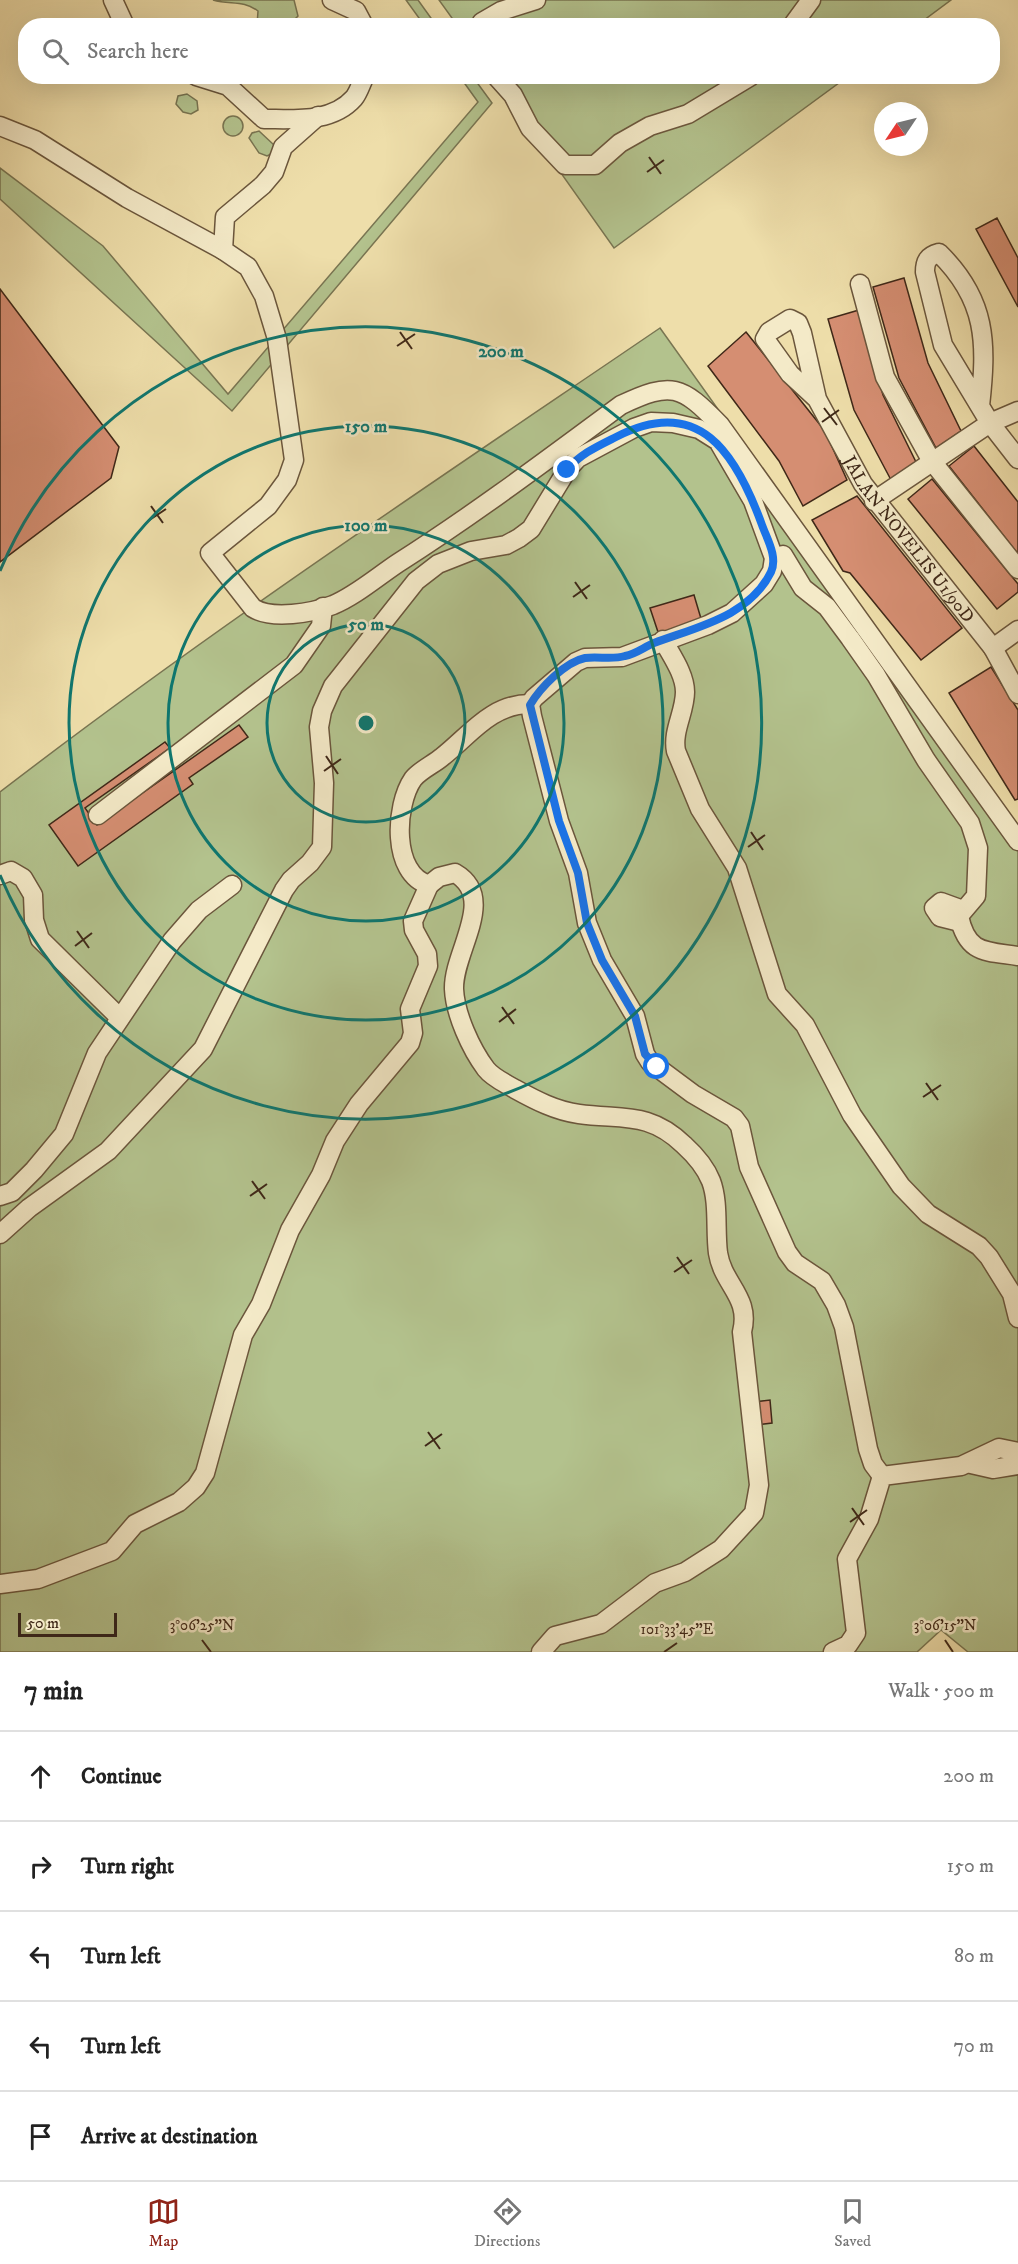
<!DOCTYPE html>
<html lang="en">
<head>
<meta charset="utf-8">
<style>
	:root { --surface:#fff; --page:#f2f2f2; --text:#222; --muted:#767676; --line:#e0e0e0; --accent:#8f2418 }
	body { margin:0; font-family:"IM FELL DW Pica",serif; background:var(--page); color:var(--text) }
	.compass { position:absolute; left:874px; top:102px; width:54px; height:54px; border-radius:50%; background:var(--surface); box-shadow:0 6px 24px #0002; rotate:235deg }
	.scale { position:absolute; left:18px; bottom:15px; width:99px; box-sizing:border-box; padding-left:6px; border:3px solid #3f2818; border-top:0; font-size:16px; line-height:21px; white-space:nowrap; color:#3f2818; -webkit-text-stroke:4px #f4eac8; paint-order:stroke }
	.stop { position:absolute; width:18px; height:18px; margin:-14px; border:4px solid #1a73e8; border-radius:50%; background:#fff }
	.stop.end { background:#1a73e8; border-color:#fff; box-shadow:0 2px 6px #0008 }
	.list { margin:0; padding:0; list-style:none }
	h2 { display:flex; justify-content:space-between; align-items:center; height:78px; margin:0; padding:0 24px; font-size:26px }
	h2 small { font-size:20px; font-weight:400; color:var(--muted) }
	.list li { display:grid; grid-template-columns:39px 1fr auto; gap:18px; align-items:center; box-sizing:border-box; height:90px; padding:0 24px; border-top:2px solid var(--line) }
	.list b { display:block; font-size:22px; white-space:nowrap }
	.list em { font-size:20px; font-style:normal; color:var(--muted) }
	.icon { flex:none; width:33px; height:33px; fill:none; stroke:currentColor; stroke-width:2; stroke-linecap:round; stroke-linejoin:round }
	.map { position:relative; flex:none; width:1018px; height:1652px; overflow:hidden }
	.search { position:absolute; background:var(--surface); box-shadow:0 6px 24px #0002; left:18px; right:18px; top:18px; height:66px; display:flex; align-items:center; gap:15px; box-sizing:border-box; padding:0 21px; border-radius:24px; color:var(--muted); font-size:22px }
	.sheet { height:528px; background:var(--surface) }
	nav { display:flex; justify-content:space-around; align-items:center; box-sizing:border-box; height:84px; border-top:2px solid var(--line); background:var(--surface); font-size:16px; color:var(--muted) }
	nav a { display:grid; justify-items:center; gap:3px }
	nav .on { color:var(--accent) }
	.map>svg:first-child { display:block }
	.green { fill:#b3c28d; stroke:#797552; stroke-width:1.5 }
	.building { fill:#d58e72; stroke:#3f2818; stroke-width:1.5 }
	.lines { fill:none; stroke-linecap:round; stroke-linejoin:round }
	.minor-casing { stroke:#6b563c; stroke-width:21 }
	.minor { stroke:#f4eac8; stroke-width:18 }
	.route { stroke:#1a73e8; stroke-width:8 }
	.ticks { fill:none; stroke:#3f2818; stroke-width:2 }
	.ring { fill:none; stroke:#0f766e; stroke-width:3 }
	.labels { text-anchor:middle; stroke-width:5; stroke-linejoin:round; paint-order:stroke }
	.street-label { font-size:18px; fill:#3f2818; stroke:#f4eac8 }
	.ticks-label { font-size:15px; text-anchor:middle; fill:#3f2818; stroke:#f4eac8; stroke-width:5; stroke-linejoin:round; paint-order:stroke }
	.centre { fill:#0f766e; stroke:#f4eac8; stroke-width:3 }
	.ring-label { font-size:18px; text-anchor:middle; font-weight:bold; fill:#0f766e; stroke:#f4eac8; stroke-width:5; stroke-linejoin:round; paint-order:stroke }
</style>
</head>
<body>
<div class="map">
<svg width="1018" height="1652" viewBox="0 0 1018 1652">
	<rect width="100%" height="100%" fill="#eedeaa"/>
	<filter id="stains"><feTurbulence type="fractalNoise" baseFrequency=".00333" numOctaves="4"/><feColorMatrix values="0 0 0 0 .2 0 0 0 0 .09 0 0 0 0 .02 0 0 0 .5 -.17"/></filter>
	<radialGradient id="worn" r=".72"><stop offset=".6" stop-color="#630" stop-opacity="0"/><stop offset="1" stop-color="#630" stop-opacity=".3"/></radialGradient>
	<path class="green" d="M213 0H294L298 16 289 25H257L258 11C243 0 231 5 213 0Z
		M406 0H418L436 25H424Z
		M439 0H951L916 26 457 25Z
		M460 77H473L492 103 232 411 0 199V168L103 246 228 394 478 102Z
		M493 77H847L614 248Z
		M187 94 197 101 198 110 191 114 183 112 176 104 178 96Z
		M223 126a10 10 0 1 1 20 0a10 10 0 1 1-20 0Z
		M259 131 274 145 273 153 267 156 259 153 249 138 252 133Z
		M660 328 1018 830V1652H968L941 1630 917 1652H0V792C213 628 438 479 660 328Z"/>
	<path class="building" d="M997 218 1018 258V307L976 229Z
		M904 278 928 363 961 431 936 448 899 378 873 287Z
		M0 289 119 447 111 478 0 562Z
		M859 310 883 395 916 462 891 480 854 410 828 319Z
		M746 332 825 431 847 480 803 506 779 461 708 366Z
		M974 446 1018 502V554L949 466Z
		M932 479 1018 584V592L997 609 908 499Z
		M857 496 962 628 921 660 850 573 843 571 812 520Z
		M694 595 702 622 659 635 650 608Z
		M991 667 1018 710V799L1015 800 949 693Z
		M239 725 248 737 189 778 193 784 78 866 49 825 165 742 170 748 85 808 97 825Z
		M770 1400 772 1423 757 1425 754 1402Z"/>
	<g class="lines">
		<defs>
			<g id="minor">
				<path d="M113 0 125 26"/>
				<path d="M332 0 356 11 364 26"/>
				<path d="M482 26V22L501 11 536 0"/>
				<path d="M792 26 811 0"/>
				<path d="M196 76 228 86 264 119C295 119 332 123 354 98 359 92 361 83 365 76"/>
				<path d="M496 76 513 95 530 128 565 165H595L620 143 650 126 688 114 751 76"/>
				<path d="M318 116 283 147 274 172 263 185 225 217 223 250 248 267 264 296 277 339 294 460 287 480 268 506 210 553 253 608C272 620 312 613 333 605 355 596 377 577 398 563 475 514 548 459 621 405 672 381 681 385 720 425L1018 841"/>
				<path d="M0 126 35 140 127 198 223 250"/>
				<path d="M860 284 885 377 931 460 1018 569"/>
				<path id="s1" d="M817 399 790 374 765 339 769 332 790 319 798 323 802 333 817 399 863 484 993 648 1018 694"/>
				<path d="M980 406C987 343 987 300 939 253 928 256 925 261 925 272L943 345 990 423 1018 459"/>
				<path d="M874 501 990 423 1018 411"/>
				<path d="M774 558 783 555 803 588 827 607 850 638 876 675 926 760 970 823 978 848 976 896 959 916C967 954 985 951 1018 956"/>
				<path d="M663 640C671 655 685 674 685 692 685 712 672 731 676 751L700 809 737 868 777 994 805 1025 852 1115 901 1186 928 1214 979 1246 989 1257 1012 1294 1018 1318"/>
				<path d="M993 648 1018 630"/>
				<path d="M530 704C491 704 470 735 442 757 434 764 420 770 413 779 395 805 391 874 429 885L439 877 455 873C498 898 453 951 454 989 455 1014 471 1049 486 1069 493 1078 505 1083 515 1089 535 1100 556 1111 579 1114 622 1120 649 1111 684 1145 695 1155 705 1166 711 1181 719 1202 715 1230 718 1253 723 1285 751 1297 742 1332L759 1485 754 1513 721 1549 685 1572 655 1583 601 1624 555 1636 541 1652"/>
				<path d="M98 815 294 665 321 626 323 607"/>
				<path d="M0 875 11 871 23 878 33 895 34 920 40 939 120 1018"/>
				<path d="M960 922 940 917 934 908 941 902 963 910"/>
				<path d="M0 1196 12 1192 34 1170 64 1134 97 1053 172 941 199 910 232 885"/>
				<path d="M0 1234 29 1208 108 1151 203 1049 284 890 291 880 310 863 322 847 324 783 319 727 322 711 333 686 416 581 438 564 471 551 506 545 519 538 531 529 567 470 578 458 634 428 651 422 673 423 699 429 718 441 753 501 774 558 772 571 764 584 732 613 708 625 622 657 585 658 576 662 534 698 530 704 532 716 559 821 578 873 587 923 602 960 635 1016 645 1054 650 1062 693 1094 734 1118 740 1126 749 1167 787 1252 795 1263 822 1281 836 1305 844 1327 868 1449 873 1464 882 1476"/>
				<path d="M971 1464 993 1469 1018 1465"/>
				<path d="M0 1584 38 1579 112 1551 135 1524 179 1502 196 1487 205 1473 243 1335 261 1304 290 1230 321 1175 335 1141 359 1104 410 1043 413 1033 410 1009 428 966 427 954 414 930 413 921 429 885"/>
				<path d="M833 1652 848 1645 856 1633 847 1559 869 1519 882 1476 961 1466 999 1448 1018 1452"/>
			</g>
		</defs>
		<use href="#minor" class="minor-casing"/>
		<use href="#minor" class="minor"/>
	</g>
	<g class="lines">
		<path class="route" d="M567 470C580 454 598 446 616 437 699 394 736 453 762 525 767 539 778 557 771 572 749 617 696 627 654 643 644 647 636 654 625 656 612 660 598 656 585 658 565 662 540 688 530 705L559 821 578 873 587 923 602 960 635 1016 645 1054 657 1067"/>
	</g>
	<path class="ticks" d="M649 157 661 174M647 172 664 160M400 332 412 349M397 346 415 334M824 408 837 425M822 422 839 410M151 506 163 523M148 521 166 509M575 582 587 599M573 597 590 585M326 756 338 774M324 771 341 759M751 832 763 850M748 847 765 835M77 931 89 948M75 946 92 933M502 1007 514 1024M499 1022 516 1009M926 1083 938 1100M923 1097 941 1085M252 1181 265 1199M250 1196 267 1184M677 1257 689 1274M674 1272 692 1260M428 1432 440 1449M425 1446 442 1434M852 1508 864 1525M850 1522 867 1510M202 1640 211 1652M945 1640 953 1652M664 1652 677 1643"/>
	<g class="ring">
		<circle cx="366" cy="723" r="99"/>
		<circle cx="366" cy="723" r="198"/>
		<circle cx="366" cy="723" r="297"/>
		<path d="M0 571A396 396 0 1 1 0 875"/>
	</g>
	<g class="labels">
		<g class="street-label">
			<text dy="6" stroke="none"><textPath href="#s1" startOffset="368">JALAN NOVELIS U1/90D</textPath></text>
		</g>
	</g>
	<g class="ticks-label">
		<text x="202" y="1630">3°06'25"N</text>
		<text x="945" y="1630">3°06'15"N</text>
		<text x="677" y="1634">101°33'45"E</text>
	</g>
	<circle cx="366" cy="723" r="9" class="centre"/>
	<g class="ring-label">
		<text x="501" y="357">200 m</text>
		<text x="366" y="432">150 m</text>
		<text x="366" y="531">100 m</text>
		<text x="366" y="630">50 m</text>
	</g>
	<rect width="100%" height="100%" filter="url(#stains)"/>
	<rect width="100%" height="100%" fill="url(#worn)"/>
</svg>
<svg class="compass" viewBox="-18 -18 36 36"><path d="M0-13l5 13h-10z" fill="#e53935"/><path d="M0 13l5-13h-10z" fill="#767676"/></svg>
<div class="scale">50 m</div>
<div class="stop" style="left:657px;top:1067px"></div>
<div class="stop end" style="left:567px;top:470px"></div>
<div class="search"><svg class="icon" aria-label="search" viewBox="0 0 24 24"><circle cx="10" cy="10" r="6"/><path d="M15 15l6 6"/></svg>Search here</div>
</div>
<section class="sheet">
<h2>7 min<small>Walk · 500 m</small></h2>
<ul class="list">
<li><svg class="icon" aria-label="ahead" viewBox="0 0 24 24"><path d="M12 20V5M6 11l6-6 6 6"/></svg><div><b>Continue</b></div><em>200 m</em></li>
<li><svg class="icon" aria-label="right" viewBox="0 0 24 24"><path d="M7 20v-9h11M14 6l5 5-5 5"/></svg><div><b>Turn right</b></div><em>150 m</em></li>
<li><svg class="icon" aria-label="left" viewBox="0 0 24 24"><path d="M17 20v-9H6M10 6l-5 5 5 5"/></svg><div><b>Turn left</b></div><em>80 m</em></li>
<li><svg class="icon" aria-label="left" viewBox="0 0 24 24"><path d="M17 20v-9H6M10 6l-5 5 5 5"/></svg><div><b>Turn left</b></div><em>70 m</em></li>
<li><svg class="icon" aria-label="arrive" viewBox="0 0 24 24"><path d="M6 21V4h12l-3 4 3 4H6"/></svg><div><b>Arrive at destination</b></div></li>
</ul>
</section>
<nav>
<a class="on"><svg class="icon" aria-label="map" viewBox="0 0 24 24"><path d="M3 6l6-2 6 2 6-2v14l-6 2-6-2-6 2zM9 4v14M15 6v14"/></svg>Map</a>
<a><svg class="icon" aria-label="directions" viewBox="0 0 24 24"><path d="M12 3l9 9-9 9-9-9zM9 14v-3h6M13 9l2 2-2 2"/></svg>Directions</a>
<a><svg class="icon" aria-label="saved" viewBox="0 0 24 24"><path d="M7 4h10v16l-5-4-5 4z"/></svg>Saved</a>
</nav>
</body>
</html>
